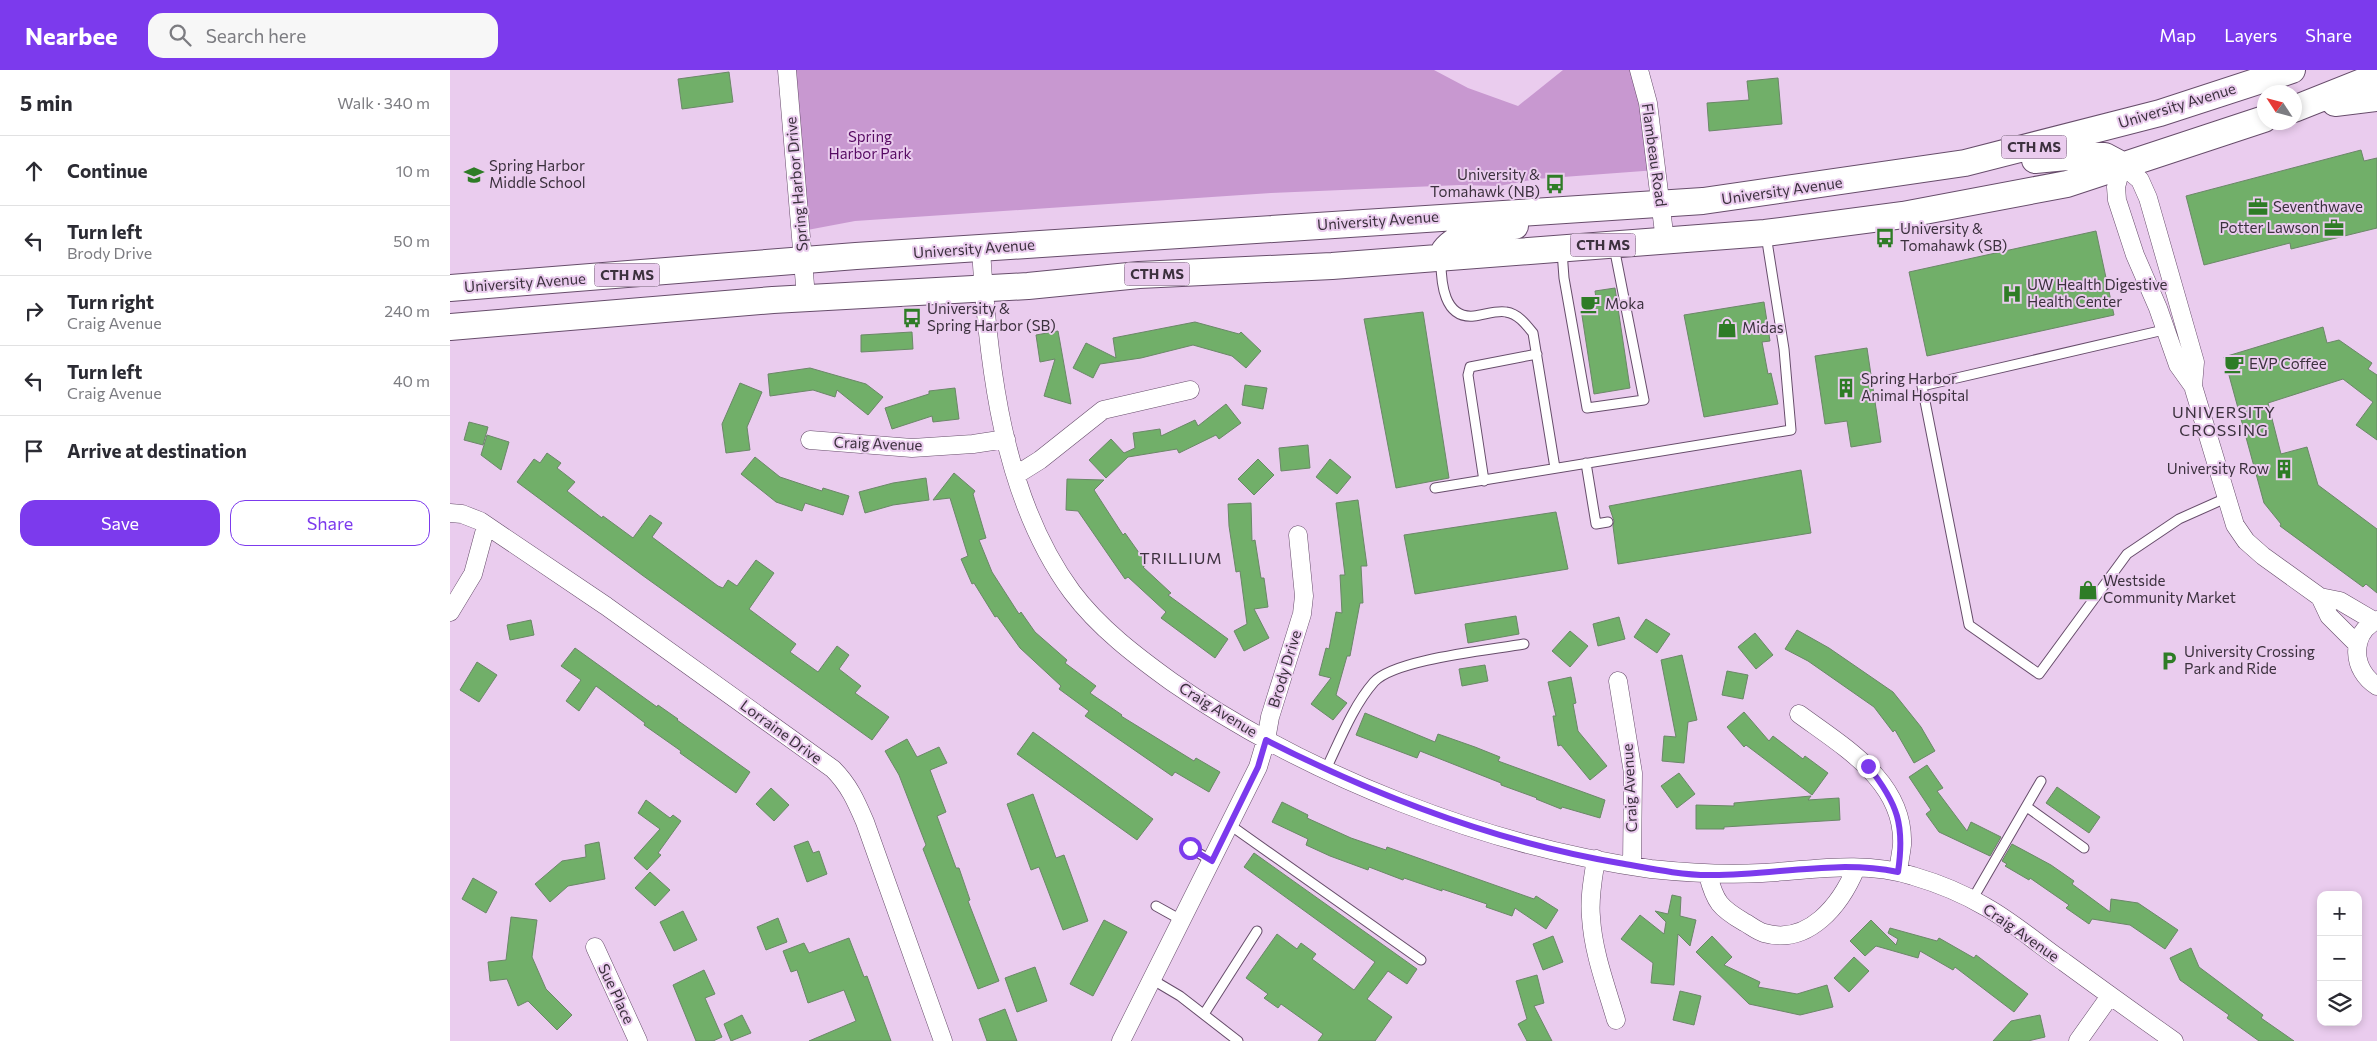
<!DOCTYPE html>
<html lang="en">
<head>
<meta charset="utf-8">
<style>
	:root { --surface:#fff; --page:#f7f7f7; --text:#2b2b33; --muted:#7c7c81; --line:#e1e1e2; --accent:#7c3aed }
	body { margin:0; font-family:Commissioner,sans-serif; background:var(--page); color:var(--text) }
	.controls { position:absolute; right:15px; bottom:15px; display:grid; overflow:hidden; border-radius:10px; box-shadow:0 2px 8px #0003 }
	.controls button { width:45px; height:45px; display:grid; place-items:center; padding:0; border:0; border-bottom:1px solid var(--line); background:var(--surface); color:var(--text); font:25px sans-serif }
	.compass { position:absolute; left:1807px; top:15px; width:45px; height:45px; border-radius:50%; background:var(--surface); box-shadow:0 2px 8px #0003; rotate:306deg }
	.stop { position:absolute; width:15px; height:15px; margin:-11px; border:4px solid #7c3aed; border-radius:50%; background:#fff }
	.stop.end { background:#7c3aed; border-color:#fff; box-shadow:0 1px 5px #0008 }
	.list { margin:0; padding:0; list-style:none }
	h2 { display:flex; justify-content:space-between; align-items:center; height:65px; margin:0; padding:0 20px; font-size:21px }
	h2 small { font-size:16px; font-weight:400; color:var(--muted) }
	.list li { display:grid; grid-template-columns:32px 1fr auto; gap:15px; align-items:center; box-sizing:border-box; height:70px; padding:0 20px; border-top:1px solid var(--line) }
	.list b { display:block; font-size:19px; white-space:nowrap }
	.list p { margin:0; font-size:16px; white-space:nowrap; color:var(--muted) }
	.list em { font-size:16px; font-style:normal; color:var(--muted) }
	.actions { display:flex; gap:10px; padding:15px 20px }
	.actions a { flex:1; padding:11px 0; border:1px solid var(--accent); border-radius:15px; text-align:center; font-size:18px; color:var(--accent) }
	.actions .main { background:var(--accent); color:#fff }
	.icon { flex:none; width:28px; height:28px; fill:none; stroke:currentColor; stroke-width:2; stroke-linecap:round; stroke-linejoin:round }
	.map { position:relative; flex:none; width:1927px; height:971px; overflow:hidden }
	header { display:flex; align-items:center; gap:30px; box-sizing:border-box; height:70px; padding:0 25px; background:var(--accent); color:#fff }
	header strong { font-size:24px }
	nav { display:flex; gap:28px; margin-inline-start:auto; font-size:18px }
	.search { width:350px; height:45px; background:var(--page); display:flex; align-items:center; gap:12px; box-sizing:border-box; padding:0 18px; border-radius:15px; color:var(--muted); font-size:19px }
	main { display:flex }
	aside { flex:1; background:var(--surface) }
	.map>svg:first-child { display:block }
	.green { fill:#c898d0 }
	.building { fill:#71af69; stroke:#6b8768 }
	.lines { fill:none; stroke-linecap:round; stroke-linejoin:round }
	.lane-casing { stroke:#674d6b; stroke-width:11 }
	.street-casing { stroke:#674d6b; stroke-width:19 }
	.primary-casing { stroke:#674d6b; stroke-width:28 }
	.lane { stroke:#fff; stroke-width:9 }
	.street { stroke:#fff; stroke-width:18 }
	.primary { stroke:#fff; stroke-width:26 }
	.route { stroke:#7c3aed; stroke-width:6 }
	.labels { text-anchor:middle; stroke-width:4; stroke-linejoin:round; paint-order:stroke }
	.shield { fill:#eaccee; stroke:#706073; stroke-width:1 }
	.shield-label { font-size:14px; font-weight:bold; fill:#3c313e }
	.street-label { font-size:15px; fill:#3c313e; stroke:#eaccee }
	.park-label { font-size:15px; fill:#570b63; stroke:#eaccee }
	.poi-label { font-size:15px; fill:#3c313e; stroke:#eaccee; text-anchor:start }
	.neighbourhood-label { font-size:16px; letter-spacing:1px; fill:#3c313e; stroke:#eaccee }
</style>
</head>
<body>
<header>
<strong>Nearbee</strong>
<div class="search"><svg class="icon" aria-label="search" viewBox="0 0 24 24"><circle cx="10" cy="10" r="6"/><path d="M15 15l6 6"/></svg>Search here</div>
<nav><a>Map</a><a>Layers</a><a>Share</a></nav>
</header>
<main>
<aside>
<h2>5 min<small>Walk · 340 m</small></h2>
<ul class="list">
<li><svg class="icon" aria-label="ahead" viewBox="0 0 24 24"><path d="M12 20V5M6 11l6-6 6 6"/></svg><div><b>Continue</b></div><em>10 m</em></li>
<li><svg class="icon" aria-label="left" viewBox="0 0 24 24"><path d="M17 20v-9H6M10 6l-5 5 5 5"/></svg><div><b>Turn left</b><p>Brody Drive</p></div><em>50 m</em></li>
<li><svg class="icon" aria-label="right" viewBox="0 0 24 24"><path d="M7 20v-9h11M14 6l5 5-5 5"/></svg><div><b>Turn right</b><p>Craig Avenue</p></div><em>240 m</em></li>
<li><svg class="icon" aria-label="left" viewBox="0 0 24 24"><path d="M17 20v-9H6M10 6l-5 5 5 5"/></svg><div><b>Turn left</b><p>Craig Avenue</p></div><em>40 m</em></li>
<li><svg class="icon" aria-label="arrive" viewBox="0 0 24 24"><path d="M6 21V4h12l-3 4 3 4H6"/></svg><div><b>Arrive at destination</b></div></li>
</ul>
<div class="actions"><a class="main">Save</a><a>Share</a></div>
</aside>
<div class="map">
<svg width="1927" height="971" viewBox="0 0 1927 971">
	<rect width="100%" height="100%" fill="#eaccee"/>
	<path class="green" d="M337 0H984L1018 18 1068 36 1113 0H1189L1207 100 1086 109 1049 116 1010 115 821 123 405 151 352 161Z"/>
	<path class="building" d="M279 2 283 32 232 39 228 9Z
		M1328 8 1332 54 1259 61 1257 33 1299 30 1297 11Z
		M1911 80 1914 91 1927 88V158L1841 179 1840 173 1754 195 1736 126Z
		M1646 161 1664 245 1477 286 1459 202Z
		M1165 218 1180 318 1144 324 1131 239 1147 236 1145 221Z
		M1314 232 1320 271 1312 272 1318 304 1321 303 1328 334 1254 347 1234 245Z
		M973 242 999 408 946 418 914 249Z
		M745 252 789 264 791 262 811 281 796 298 782 286 743 275 691 288 650 294 643 308 623 298 636 273 666 288 663 268Z
		M1873 257 1877 273 1889 270 1922 293 1918 299 1927 305V370L1906 355 1923 332 1893 309 1818 333 1831 384 1857 377 1868 415 1927 459V523L1916 514 1913 517 1830 456 1831 454 1814 433 1774 287Z
		M608 261 610 272 621 334 594 326 605 289 590 292 586 265Z
		M462 262 463 279 411 282V265Z
		M1417 278 1431 372 1401 377 1397 351 1375 354 1365 286Z
		M360 298 416 314 433 327 418 345 387 320 385 327 363 320 320 326 318 304Z
		M290 313 312 322 297 357 300 380 276 383 272 354Z
		M795 315 817 318 813 339 792 335Z
		M505 318 509 349 483 352 482 346 442 359 435 338 479 324V321Z
		M776 334 791 353 769 369 766 365 729 383 727 379 678 387 656 408 639 390 661 369 674 383 685 378 683 363 710 359 711 366 745 350 748 356Z
		M19 352 38 357 33 375 14 370Z
		M37 365 59 372 51 400 31 385Z
		M858 375 860 398 831 401 829 378Z
		M97 383 111 393 107 398 125 412 117 421 152 448 153 446 183 468 200 445 212 453 202 467 268 516 273 518 278 510 287 516 306 490 324 503 299 539 346 574 340 582 368 602 387 576 399 585 389 599 411 616 405 623 439 647 422 670 192 505 67 412 84 389 90 393Z
		M305 387 330 407 372 421 373 418 399 426 393 445 355 433 352 441 326 432 291 404Z
		M808 389 824 405 804 425 788 409Z
		M880 389 901 407 887 424 866 407Z
		M1351 400 1361 463 1168 494 1163 456 1164 451 1159 436Z
		M504 403 525 421 523 424 536 468 529 470 542 502 569 544 571 542 585 562 617 590 615 593 646 616 640 623 672 645 671 646 744 691 746 688 770 702 759 722 725 702 722 706 635 646 639 641 609 619 611 616 570 578 547 546 545 547 524 513 522 514 511 489 518 486 500 428 483 430Z
		M476 408 479 430 443 435 415 443 409 422 443 413Z
		M617 409 654 410 644 420 673 465 675 463 697 494 693 497 721 523 718 525 778 569 765 588 711 548 716 542 678 507 675 509 628 441 616 440Z
		M908 430 917 496H911L913 533H910L900 586H897L886 625 897 633 883 650 861 634 881 608 869 605 876 578 879 579 886 542 892 543 890 505H895L886 433Z
		M801 433 802 471 805 470 811 508H814L818 537 804 539 819 568 794 581 784 561 797 554 790 501 786 502 779 456 778 434Z
		M1106 442 1118 499 965 524 954 465Z
		M1066 546 1069 564 1018 573 1015 554Z
		M1169 547 1175 569 1148 576 1143 554Z
		M1196 549 1220 564 1207 583 1184 567Z
		M81 550 84 565 60 570 57 555Z
		M1347 560 1379 578 1443 622 1471 657 1485 681 1464 693 1445 660 1443 662 1424 637 1358 591 1335 579Z
		M1120 561 1138 576 1120 597 1102 581Z
		M1305 563 1323 585 1306 599 1288 577Z
		M125 578 207 637 208 635 228 649 227 650 300 702 286 723 230 683 231 681 194 655 195 653 146 616 129 641 116 631 131 610 111 596Z
		M1232 585 1247 650 1238 652 1234 693 1212 691 1214 666 1226 667 1211 590Z
		M27 592 47 605 29 632 10 620Z
		M1035 595 1038 611 1012 616 1009 599Z
		M1277 601 1298 605 1293 629 1272 625Z
		M1121 607 1126 633 1123 634 1128 661 1157 696 1140 710 1111 675 1108 676 1103 646H1106L1098 612Z
		M1294 642 1319 671 1323 666 1353 689 1355 686 1378 703 1362 725 1296 675 1294 677 1277 657Z
		M915 643 985 672 988 664 1025 677 1050 687 1048 691 1155 730 1150 748 1112 737 1111 739 1086 729 1087 728 1051 715V713L970 681 967 688 906 665Z
		M583 662 703 749 687 770 567 684Z
		M457 669 467 687 489 677 497 693 480 700 496 742 487 746 506 798H509L520 830 518 831 549 911 528 919 473 779 476 775 449 705 435 681Z
		M1477 695 1493 718 1487 721 1517 761 1521 752 1551 767 1540 786 1489 762 1476 744 1481 740 1459 707Z
		M1229 703 1245 724 1227 738 1211 716Z
		M1607 717 1650 747 1639 763 1596 733Z
		M321 718 339 735 324 751 306 734Z
		M583 724 606 788 614 785 638 851 613 860 589 797 581 800 557 734Z
		M1361 726 1358 730 1389 728 1390 750 1274 757V759H1246V735L1284 736V733Z
		M196 730 220 748 223 745 231 751 208 783 211 785 197 800 184 788 210 759 188 743Z
		M832 732 858 745 857 748 901 768 936 780 937 777 1084 829 1086 826 1108 840 1096 859 1065 838 1062 846 1036 837 1037 834 992 819V821L954 808 953 810 919 797 918 800 880 786 856 775 858 769 822 752Z
		M358 771 363 783 369 781 377 804 357 812 344 776Z
		M149 772 155 809 118 816 100 832 85 814 112 791 136 787 135 775Z
		M1562 774 1601 795 1624 811 1622 814 1660 842 1661 829 1688 833 1728 860 1715 879 1680 855 1642 849 1639 854 1616 838 1619 835 1580 808 1579 810 1555 796 1557 794 1552 791Z
		M804 783 967 899 957 914 938 901 917 929 942 947 925 971H868L873 964 831 934 828 938 814 928 818 924 796 908 827 864 847 879 851 873 866 884 862 889 904 920 925 892 794 797Z
		M200 802 220 820 205 836 185 818Z
		M23 808 47 822 36 843 12 829Z
		M1222 825 1231 827 1230 846 1246 850 1240 876 1228 864 1224 915 1201 913 1203 893 1171 869 1190 845 1214 864 1216 852 1205 841 1218 844Z
		M233 841 247 870 224 881 210 852Z
		M61 847 87 850 82 887 96 919 122 945 107 960 78 931 68 936 57 909 40 911 38 892 56 890Z
		M328 848 337 872 316 880 307 857Z
		M654 850 677 862 643 926 620 914Z
		M1421 850 1446 875 1448 869 1438 863 1440 858 1487 871 1489 868 1524 888 1526 885 1578 924 1564 942 1505 897 1503 900 1470 881 1468 888 1426 876 1415 886 1400 871Z
		M1103 866 1113 892 1093 900 1083 874Z
		M1262 866 1282 887 1274 895 1310 912 1308 917 1347 924 1377 915 1383 937 1350 945 1299 934 1246 882Z
		M399 868 414 907 417 906 441 971H359L406 951 394 920 358 933 347 900 341 902 333 881 354 873 359 883Z
		M1741 878 1749 897 1813 945 1811 948 1844 971H1809L1777 948 1779 945 1730 910 1720 888Z
		M1404 887 1419 901 1399 922 1384 908Z
		M585 897 597 931 567 942 555 908Z
		M254 900 265 924 255 928 272 967 263 971H246L223 915Z
		M1087 905 1094 933 1084 936 1102 971H1077L1068 954 1077 949 1066 911Z
		M1230 921 1251 926 1244 955 1223 950Z
		M555 939 567 971H537L529 949Z
		M292 945 301 963 281 971 274 954Z
		M1590 945 1595 967 1578 971H1543L1561 951Z"/>
	<g class="lines">
		<defs>
			<path id="lane" d="M1112 181 1114 208 1137 338 1194 330 1164 177
				M991 191C991 213 994 249 1024 246 1034 245 1047 240 1056 242 1068 244 1075 253 1083 263L1105 398
				M1718 259 1472 316 1519 555 1589 604 1677 484 1729 449 1776 428
				M1136 393 1146 454 1158 452
				M1034 411 1018 305 1020 297 1087 284
				M985 418 1341 360 1334 279 1316 165
				M876 699C890 670 903 636 924 612 945 589 1041 580 1074 574
				M1577 737 1634 778
				M780 755 971 890
				M740 778 762 791
				M1522 830 1591 711
				M706 836 733 851
				M703 910 730 926 788 971
				M754 944 807 861"/>
			<path id="street" d="M337 0 356 227
				M1189 0 1198 33 1215 171
				M531 180C538 293 552 427 622 522 649 558 686 586 722 612 858 706 1037 777 1201 799 1239 803 1274 805 1312 803 1362 800 1414 790 1463 806 1487 813 1514 824 1536 837 1563 852 1588 874 1614 892 1651 919 1687 945 1724 971
				M1743 316 1745 292 1698 128 1690 110 1672 95 1666 117 1667 130 1685 185 1708 238 1728 295 1743 316 1785 455 1796 471 1813 486 1870 527 1890 531 1924 551
				M360 370 462 378 523 374 556 369
				M566 405 590 390 653 340 740 320
				M0 443 12 444 30 451 156 536 383 699C399 715 406 731 415 752L493 971
				M1870 527 1879 546 1908 575
				M0 542 23 504 36 456
				M1927 550C1899 564 1902 601 1927 616
				M1168 611 1183 703 1182 795
				M1349 644C1394 677 1455 712 1452 775 1451 784 1449 793 1448 802
				M1146 789C1143 808 1139 828 1141 847 1143 882 1156 916 1166 950
				M1258 805C1265 832 1270 838 1294 852 1300 855 1307 861 1314 863 1359 876 1391 834 1406 798
				M145 877 188 971
				M671 971 808 697 816 670 820 647 852 544 854 526 848 465
				M1628 971 1660 926"/>
			<path id="primary" d="M1885 33 1927 28
				M1844 39 1927 6
				M1585 90 1627 86H1655L1672 95
				M991 187C1001 162 1041 160 1065 156
				M0 218 406 186 1253 131 1515 93 1710 43 1842 0
				M0 257 323 230 578 216 689 205 882 196 1315 163 1453 145 1617 114 1814 49"/>
		</defs>
		<use href="#lane" class="lane-casing"/>
		<use href="#street" class="street-casing"/>
		<use href="#primary" class="primary-casing"/>
		<use href="#lane" class="lane"/>
		<use href="#street" class="street"/>
		<use href="#primary" class="primary"/>
	</g>
	<g class="lines">
		<path class="route" d="M740 778 762 791 808 697 816 670C928 727 1046 772 1169 793 1198 798 1229 805 1259 805 1322 806 1385 789 1448 802 1455 755 1448 734 1418 696"/>
	</g>
	<defs>
		<symbol id="school-bare" viewBox="-9 -9 18 18"><path d="M0-5L7-2L0 1L-7-2ZM-4 1L0 2.5L4 1V4Q0 6-4 4Z" fill="#2e7c26" stroke="#eaccee" stroke-width="2.5" paint-order="stroke"/></symbol>
		<symbol id="bus-bare" viewBox="-9 -9 18 18"><path d="M-5-6H5V4H4V6H2V4H-2V6H-4V4H-5ZM-3.5-4V0h7V-4ZM-3.5 1.2v1.5H-2V1.2ZM2 1.2v1.5H3.5V1.2Z" fill="#2e7c26" stroke="#eaccee" stroke-width="2.5" paint-order="stroke"/></symbol>
		<symbol id="office-bare" viewBox="-9 -9 18 18"><path d="M-6-3h4V-5.5h4V-3h4V5H-6ZM-1-4.5V-3h2v-1.5ZM-6 0V1H6V0Z" fill="#2e7c26" stroke="#eaccee" stroke-width="2.5" paint-order="stroke"/></symbol>
		<symbol id="hospital-bare" viewBox="-9 -9 18 18"><path d="M-5-5h3v3.5h4V-5h3V5h-3V1.5h-4V5h-3Z" fill="#2e7c26" stroke="#eaccee" stroke-width="2.5" paint-order="stroke"/></symbol>
		<symbol id="cafe-bare" viewBox="-9 -9 18 18"><path d="M-5.5-4.5H6V0H3Q3 3.5 0 3.5H-2.5Q-5.5 3.5-5.5 0ZM3-3.2v2h1.7v-2ZM-6 4.5H4V6H-6Z" fill="#2e7c26" stroke="#eaccee" stroke-width="2.5" paint-order="stroke"/></symbol>
		<symbol id="shop-bare" viewBox="-9 -9 18 18"><path d="M-5-2.5h2.3a2.7 3.5 0 0 1 5.4 0H5L5.5 6h-11ZM-1.5-2.5h3a1.5 2.3 0 0 0-3 0Z" fill="#2e7c26" stroke="#eaccee" stroke-width="2.5" paint-order="stroke"/></symbol>
		<symbol id="building-bare" viewBox="-9 -9 18 18"><path d="M-4-6H4V6H1V3H-1V6H-4ZM-2.5-4.3h1.7v1.8h-1.7ZM.8-4.3h1.7v1.8H.8ZM-2.5-1h1.7V.8h-1.7ZM.8-1h1.7V.8H.8Z" fill="#2e7c26" stroke="#eaccee" stroke-width="2.5" paint-order="stroke"/></symbol>
		<symbol id="parking-bare" viewBox="-9 -9 18 18"><path d="M-3.5-5.5H1a3.5 3.5 0 0 1 0 7H-1V5.5H-3.5ZM-1-3.4V-.6H.8a1.4 1.4 0 0 0 0-2.8Z" fill="#2e7c26" stroke="#eaccee" stroke-width="2.5" paint-order="stroke"/></symbol>
	</defs>
	<g fill-rule="evenodd">
		<use href="#school-bare" x="10" y="91" width="28" height="28"/>
		<use href="#bus-bare" x="1091" y="100" width="28" height="28"/>
		<use href="#office-bare" x="1794" y="123" width="28" height="28"/>
		<use href="#office-bare" x="1870" y="144" width="28" height="28"/>
		<use href="#bus-bare" x="1421" y="154" width="28" height="28"/>
		<use href="#hospital-bare" x="1548" y="210" width="28" height="28"/>
		<use href="#cafe-bare" x="1126" y="220" width="28" height="28"/>
		<use href="#bus-bare" x="448" y="234" width="28" height="28"/>
		<use href="#shop-bare" x="1263" y="244" width="28" height="28"/>
		<use href="#cafe-bare" x="1770" y="280" width="28" height="28"/>
		<use href="#building-bare" x="1382" y="304" width="28" height="28"/>
		<use href="#building-bare" x="1820" y="385" width="28" height="28"/>
		<use href="#shop-bare" x="1624" y="506" width="28" height="28"/>
		<use href="#parking-bare" x="1705" y="577" width="28" height="28"/>
	</g>
	<g class="labels">
		<g class="shield">
			<rect x="1551.5" y="65.5" width="65" height="23" rx="4"/>
			<rect x="1120.5" y="163.5" width="65" height="23" rx="4"/>
			<rect x="674.5" y="192.5" width="65" height="23" rx="4"/>
			<rect x="144.5" y="193.5" width="65" height="23" rx="4"/>
		</g>
		<g class="shield-label">
			<text x="1584" y="82">CTH MS</text>
			<text x="1153" y="180">CTH MS</text>
			<text x="707" y="209">CTH MS</text>
			<text x="177" y="210">CTH MS</text>
		</g>
		<g class="street-label">
			<text transform="translate(1727 36) rotate(-17)" y="5">University Avenue</text>
			<text transform="translate(1204 85) rotate(82)" y="5">Flambeau Road</text>
			<text transform="translate(347 114) rotate(-95)" y="5">Spring Harbor Drive</text>
			<text transform="translate(1332 121) rotate(-8)" y="5">University Avenue</text>
			<text transform="translate(928 151) rotate(-4)" y="5">University Avenue</text>
			<text transform="translate(524 179) rotate(-4)" y="5">University Avenue</text>
			<text transform="translate(75 213) rotate(-4)" y="5">University Avenue</text>
			<text transform="translate(428 374) rotate(2)" y="5">Craig Avenue</text>
			<text transform="translate(835 599) rotate(-73)" y="5">Brody Drive</text>
			<text transform="translate(768 640) rotate(32)" y="5">Craig Avenue</text>
			<text transform="translate(331 662) rotate(36)" y="5">Lorraine Drive</text>
			<text transform="translate(1180 718) rotate(-93)" y="5">Craig Avenue</text>
			<text transform="translate(1571 863) rotate(35)" y="5">Craig Avenue</text>
			<text transform="translate(166 924) rotate(65)" y="5">Sue Place</text>
		</g>
		<g class="park-label">
			<text x="420" y="72">Spring<tspan x="420" dy="17">Harbor Park</tspan></text>
		</g>
		<g class="poi-label">
			<text x="39" y="101">Spring Harbor<tspan x="39" dy="17">Middle School</tspan></text>
			<text x="1090" y="110" text-anchor="end">University &amp;<tspan x="1090" dy="17">Tomahawk (NB)</tspan></text>
			<text x="1823" y="142">Seventhwave</text>
			<text x="1869" y="163" text-anchor="end">Potter Lawson</text>
			<text x="1450" y="164">University &amp;<tspan x="1450" dy="17">Tomahawk (SB)</tspan></text>
			<text x="1577" y="220">UW Health Digestive<tspan x="1577" dy="17">Health Center</tspan></text>
			<text x="1155" y="239">Moka</text>
			<text x="477" y="244">University &amp;<tspan x="477" dy="17">Spring Harbor (SB)</tspan></text>
			<text x="1292" y="263">Midas</text>
			<text x="1799" y="299">EVP Coffee</text>
			<text x="1411" y="314">Spring Harbor<tspan x="1411" dy="17">Animal Hospital</tspan></text>
			<text x="1819" y="404" text-anchor="end">University Row</text>
			<text x="1653" y="516">Westside<tspan x="1653" dy="17">Community Market</tspan></text>
			<text x="1734" y="587">University Crossing<tspan x="1734" dy="17">Park and Ride</tspan></text>
		</g>
		<g class="neighbourhood-label">
			<text x="1774" y="348">UNIVERSITY<tspan x="1774" dy="18">CROSSING</tspan></text>
			<text x="731" y="494">TRILLIUM</text>
		</g>
	</g>
</svg>
<div class="controls">
<button>+</button>
<button>−</button>
<button><svg class="icon" aria-label="layers" viewBox="0 0 24 24"><path d="M12 4l9 5-9 5-9-5zM3 14l9 5 9-5"/></svg></button>
</div>
<svg class="compass" viewBox="-18 -18 36 36"><path d="M0-13l5 13h-10z" fill="#e53935"/><path d="M0 13l5-13h-10z" fill="#7c7c81"/></svg>
<div class="stop" style="left:740px;top:778px"></div>
<div class="stop end" style="left:1418px;top:696px"></div>
</div>
</main>
</body>
</html>
